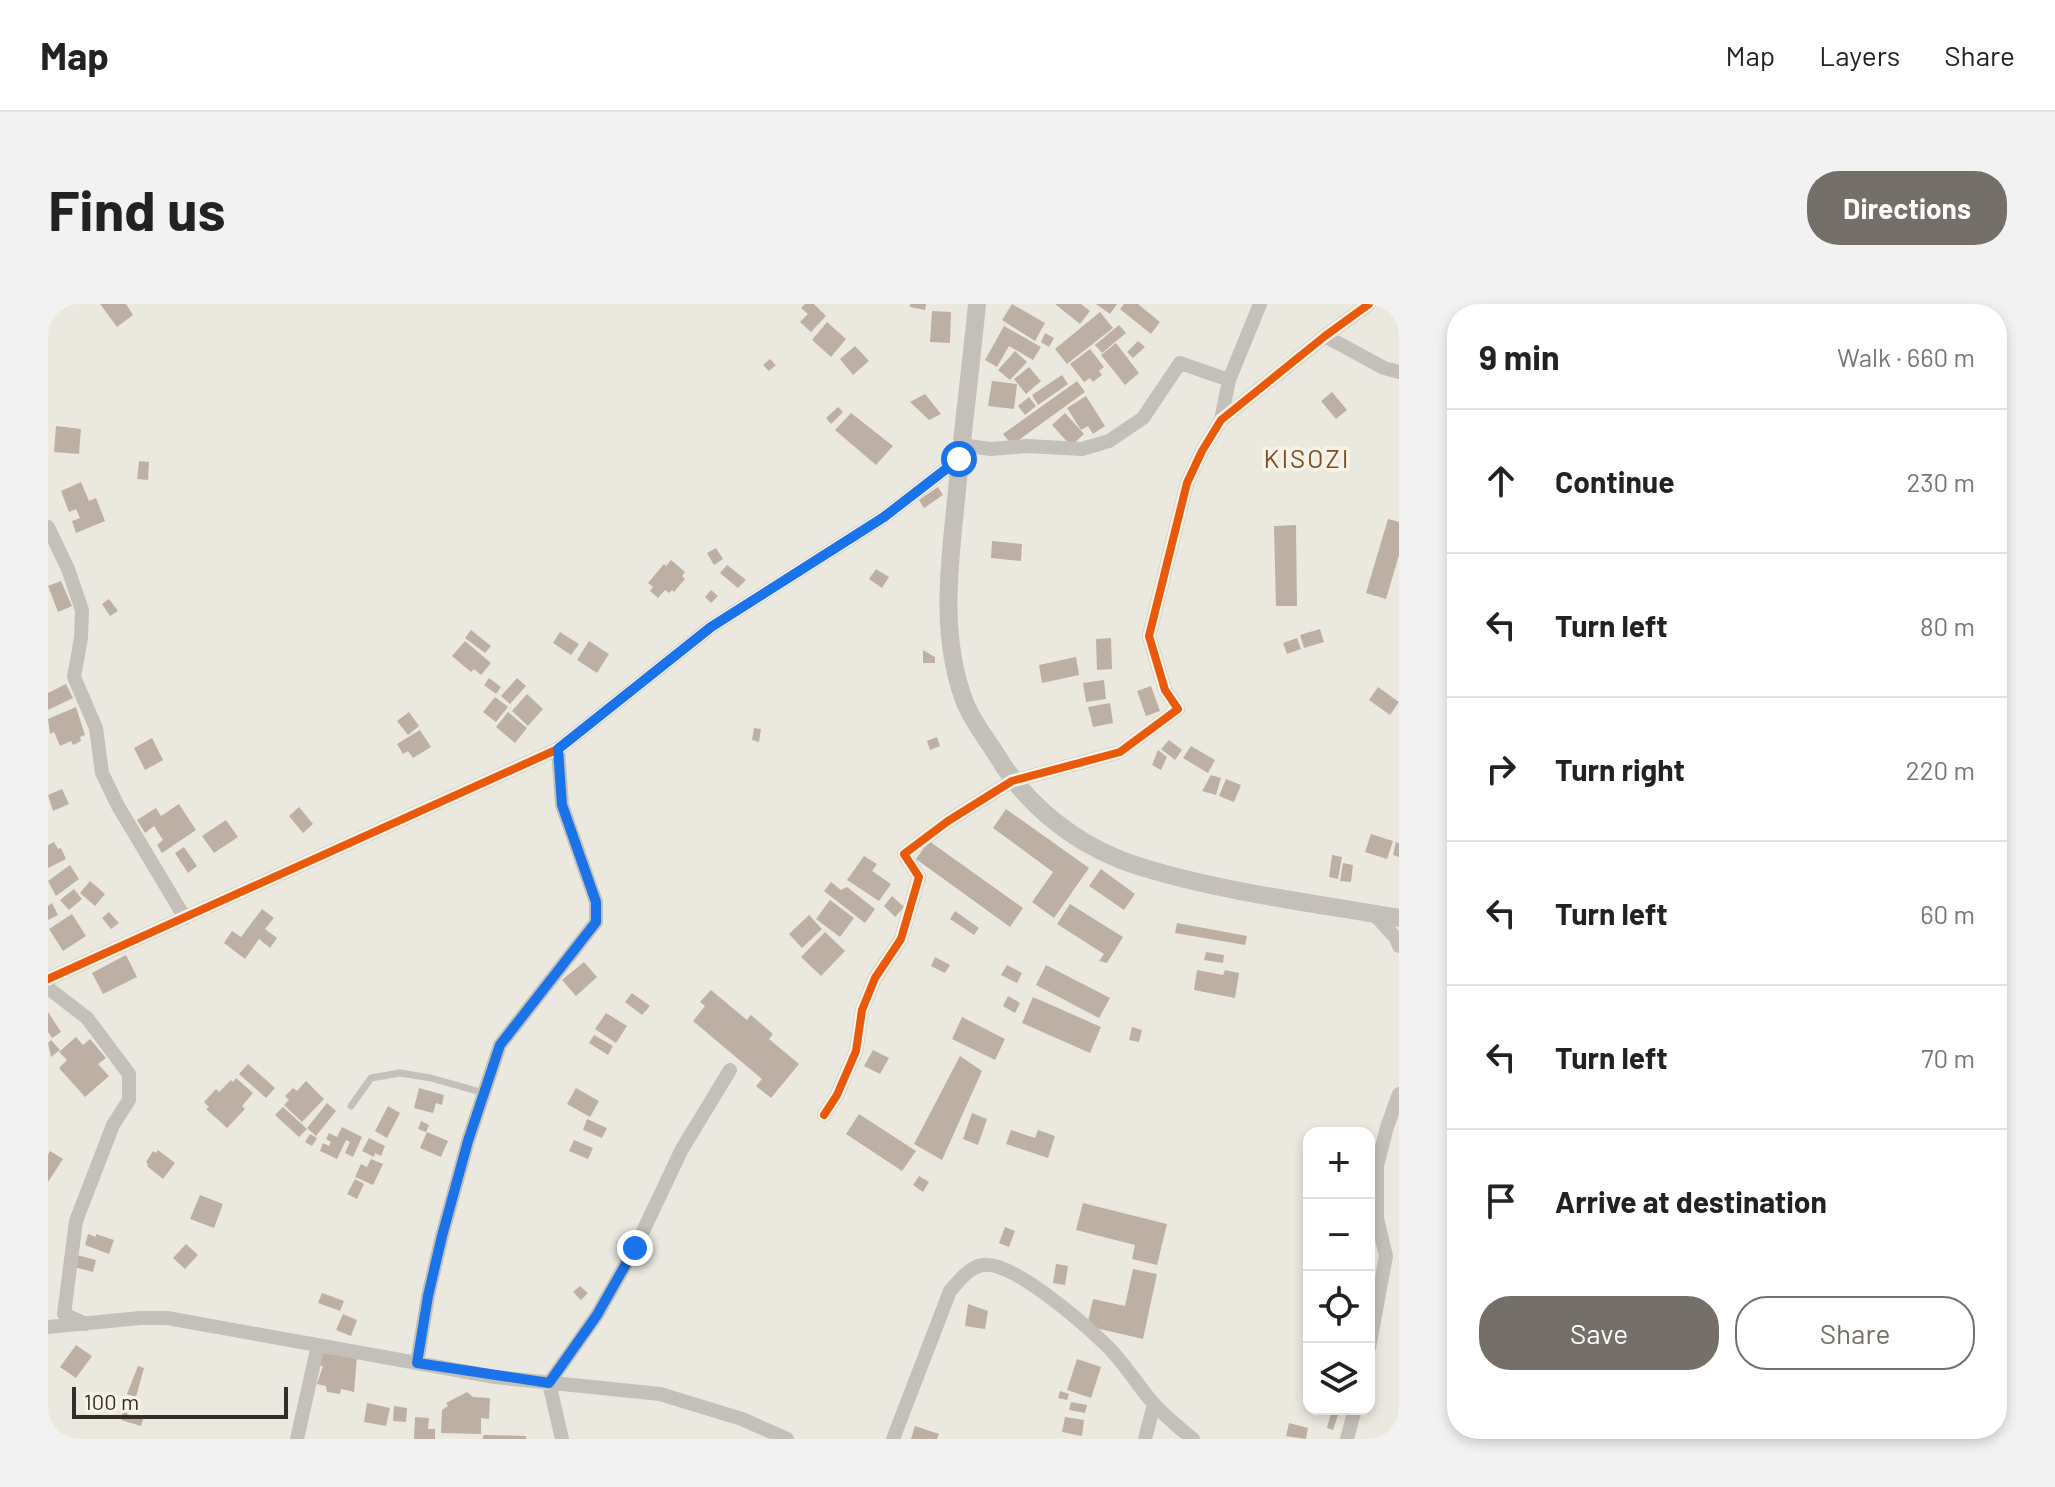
<!DOCTYPE html>
<html lang="en">
<head>
<meta charset="utf-8">
<style>
	:root { --surface:#fff; --page:#f2f2f2; --text:#222; --muted:#767676; --line:#e0e0e0; --accent:#746f68 }
	body { margin:0; font-family:Barlow,sans-serif; background:var(--page); color:var(--text) }
	.controls { position:absolute; right:24px; bottom:24px; display:grid; overflow:hidden; border-radius:16px; box-shadow:0 4px 12px #0003 }
	.controls button { width:72px; height:72px; display:grid; place-items:center; padding:0; border:0; border-bottom:2px solid var(--line); background:var(--surface); color:var(--text); font:40px sans-serif }
	.scale { position:absolute; left:24px; bottom:20px; width:216px; box-sizing:border-box; padding-left:8px; border:4px solid #342e28; border-top:0; font-size:22px; line-height:28px; white-space:nowrap; color:#342e28; -webkit-text-stroke:6px #f8f3e7; paint-order:stroke }
	.stop { position:absolute; width:24px; height:24px; margin:-18px; border:6px solid #1a73e8; border-radius:50%; background:#fff }
	.stop.end { background:#1a73e8; border-color:#fff; box-shadow:0 2px 8px #0008 }
	.list { margin:0; padding:0; list-style:none }
	h2 { display:flex; justify-content:space-between; align-items:center; height:104px; margin:0; padding:0 32px; font-size:34px }
	h2 small { font-size:26px; font-weight:400; color:var(--muted) }
	.list li { display:grid; grid-template-columns:52px 1fr auto; gap:24px; align-items:center; box-sizing:border-box; height:144px; padding:0 32px; border-top:2px solid var(--line) }
	.list b { display:block; font-size:30px; white-space:nowrap }
	.list em { font-size:26px; font-style:normal; color:var(--muted) }
	.actions { display:flex; gap:16px; padding:24px 32px }
	.actions a { flex:1; padding:18px 0; border:2px solid var(--accent); border-radius:32px; text-align:center; font-size:28px; color:var(--accent) }
	.actions .main { background:var(--accent); color:#fff }
	.icon { flex:none; width:44px; height:44px; fill:none; stroke:currentColor; stroke-width:2; stroke-linecap:round; stroke-linejoin:round }
	.map { position:relative; flex:none; width:1351px; height:1135px; overflow:hidden; border-radius:32px }
	header { display:flex; align-items:center; gap:48px; box-sizing:border-box; height:112px; padding:0 40px; background:var(--surface); border-bottom:2px solid var(--line) }
	header strong { font-size:38px }
	nav { display:flex; gap:44px; margin-inline-start:auto; font-size:28px }
	.intro { display:flex; align-items:center; justify-content:space-between; box-sizing:border-box; height:192px; padding:0 48px }
	h1 { margin:0; font-size:56px }
	.button { padding:20px 36px; border-radius:32px; background:var(--accent); color:#fff; font-size:28px; font-weight:700 }
	main { display:flex; gap:48px; padding:0 48px }
	aside { flex:1; background:var(--surface); border-radius:32px; box-shadow:0 4px 12px #0003 }
	.map>svg:first-child { display:block }
	.building { fill:#bdb0a2 }
	.lines { fill:none; stroke-linecap:round; stroke-linejoin:round }
	.service { stroke:#c4c0b9; stroke-width:7 }
	.minor { stroke:#c4c0b9; stroke-width:14 }
	.tertiary { stroke:#c4c0b9; stroke-width:18 }
	.cycleway-casing { stroke:#f8f3e7; stroke-width:13 }
	.cycleway { stroke:#e8590c; stroke-width:8 }
	.route { stroke:#1a73e8; stroke-width:10 }
	.labels { text-anchor:middle; stroke-width:7; stroke-linejoin:round; paint-order:stroke }
	.quarter-label { font-size:26px; letter-spacing:2px; fill:#7d4c27; stroke:#f8f3e7 }
</style>
</head>
<body>
<header>
<strong>Map</strong>
<nav><a>Map</a><a>Layers</a><a>Share</a></nav>
</header>
<div class="intro"><h1>Find us</h1><a class="button">Directions</a></div>
<main>
<div class="map">
<svg width="1351" height="1135" viewBox="0 0 1351 1135">
	<rect width="100%" height="100%" fill="#ebe8e0"/>
	<path class="building" d="M52 0H78L85 11 69 23Z
		M757 0H766L778 12 763 28 752 18 760 10 753 4Z
		M862 0H878L877 6 862 3Z
		M964 0 997 19 987 37 954 16Z
		M1007 0H1033L1042 7 1032 20Z
		M1048 0H1069L1062 10Z
		M1076 0H1090L1112 18 1103 30 1072 5Z
		M884 7 903 8 902 39 882 38Z
		M1052 8 1065 24 1019 60 1007 45Z
		M779 18 798 35 783 53 764 36Z
		M1071 21 1078 29 1054 49 1047 41Z
		M956 22 993 43 985 56 961 42 949 63 937 56Z
		M997 29 1006 34 1001 43 993 38Z
		M1090 37 1097 43 1085 54 1079 48Z
		M1068 39 1091 69 1077 81 1053 51Z
		M807 42 821 57 805 71 792 55Z
		M1042 45 1056 63 1051 67 1054 71 1045 78 1042 74 1036 78 1022 60Z
		M967 47 979 58 962 76 950 66Z
		M722 55 728 61 721 67 715 61Z
		M981 63 993 77 978 90 966 75Z
		M1014 71 1020 80 990 101 984 91Z
		M944 77 969 80 966 105 940 102Z
		M1029 77 1037 88 964 141 955 130Z
		M1284 88 1299 106 1288 115 1273 97Z
		M877 90 893 110 881 116 862 98Z
		M1038 92 1057 122 1045 130 1040 122 1033 126 1019 104Z
		M981 93 988 102 977 111 970 102Z
		M790 103 795 108 783 120 778 114Z
		M803 109 845 142 828 161 787 126Z
		M1017 109 1036 130 1023 142 1004 121Z
		M8 122 33 125 31 150 6 148Z
		M91 157 101 158 100 176 89 175Z
		M33 178 41 197 48 194 57 217 28 229 24 217 32 214 28 205 21 208 13 187Z
		M890 183 895 191 876 204 871 196Z
		M1340 215 1351 218V251L1338 295 1318 289Z
		M1248 221 1249 302H1228L1226 222Z
		M944 237 974 240 973 257 943 254Z
		M668 244 675 255 666 261 659 249Z
		M623 256 637 268 634 272 637 275 626 288 624 286 621 289 617 286 610 294 602 287 605 283 600 279 616 260 618 262Z
		M679 261 698 276 690 284 672 269Z
		M828 265 841 273 834 284 821 275Z
		M13 277 24 302 10 308 0 282Z
		M663 286 670 292 663 299 657 293Z
		M61 295 70 307 62 312 54 300Z
		M1272 325 1276 338 1256 344 1252 331Z
		M423 326 443 342 437 349 417 334Z
		M512 328 531 340 523 351 505 339Z
		M1063 334 1064 365 1049 366 1048 335Z
		M1249 334 1253 345 1239 350 1235 339Z
		M417 337 443 359 433 371 426 365 423 368 404 352Z
		M541 337 561 350 549 369 529 356Z
		M875 346 887 353V359H875Z
		M1028 353 1031 371 994 379 991 361Z
		M441 374 453 383 448 390 436 381Z
		M469 374 478 382 462 400 453 392Z
		M1056 376 1058 395 1038 398 1035 379Z
		M18 380 25 394 0 406V389Z
		M1103 382 1112 407 1098 412 1089 387Z
		M1330 383 1351 398 1342 411 1321 396Z
		M479 390 495 405 480 422 464 407Z
		M447 393 460 403 448 418 435 408Z
		M1062 399 1065 419 1045 423 1040 403Z
		M28 403 37 431 32 433 33 437 25 441 23 437 12 442 6 428 2 430 0 415Z
		M361 408 371 422 360 431 349 417Z
		M460 408 479 424 467 439 448 423Z
		M706 424 713 425 711 438 704 436Z
		M372 426 383 443 365 454 360 447 355 450 349 440Z
		M889 433 892 442 882 446 879 437Z
		M104 434 115 456 97 466 86 444Z
		M1121 436 1134 446 1127 456 1113 445Z
		M1143 442 1167 456 1160 469 1135 454Z
		M1110 446 1119 453 1113 466 1104 461Z
		M1163 471 1173 474 1168 491 1154 487Z
		M1178 475 1193 481 1186 498 1171 492Z
		M14 485 21 500 5 507 0 491Z
		M131 500 148 526 114 549 109 541 115 536 106 522 97 529 89 516 108 504 113 512Z
		M251 503 265 520 255 529 241 512Z
		M958 505 1041 564 1006 614 984 598 1005 568 945 524Z
		M178 516 190 533 166 549 154 532Z
		M1323 530 1345 537 1339 555 1317 548Z
		M881 537 975 604 962 623 868 555Z
		M6 538 10 545 13 544 18 555 0 564V541Z
		M1348 538 1351 539V553L1345 551Z
		M136 543 149 562 140 569 127 549Z
		M1284 551 1294 553 1290 575 1281 573Z
		M816 552 829 560 824 567 843 580 831 597 799 576Z
		M1295 559 1305 561 1303 578 1292 577Z
		M22 561 31 575 8 592 0 577Z
		M1053 565 1087 590 1076 606 1041 582Z
		M42 577 57 590 47 602 32 589Z
		M783 578 793 586 799 583 827 605 817 619 776 587Z
		M26 585 34 595 21 606 12 596Z
		M844 592 856 603 847 613 836 602Z
		M782 596 806 614 792 633 768 615Z
		M4 599 10 611 0 616V602Z
		M1022 600 1075 633 1059 659 1051 657 1056 650 1009 620Z
		M214 605 226 614 217 625 229 634 222 644 211 635 197 655 176 639 184 627 193 633Z
		M907 607 931 624 926 631 902 615Z
		M61 608 71 619 63 625 54 614Z
		M24 610 38 632 15 647 1 625Z
		M761 611 774 625 754 644 741 630Z
		M1129 619 1199 632 1197 641 1127 629Z
		M777 628 797 647 773 672 753 653Z
		M1158 648 1176 651 1175 659 1156 656Z
		M78 651 89 673 55 690 44 669Z
		M887 653 902 661 897 669 883 662Z
		M536 658 549 673 528 692 514 676Z
		M959 661 974 669 969 679 953 671Z
		M998 661 1062 694 1051 714 988 681Z
		M1149 666 1175 671 1177 666 1191 669 1187 694 1146 686Z
		M663 686 699 716 703 711 725 730 721 735 751 760 723 794 708 782 714 775 645 717 657 702 652 698Z
		M584 689 602 702 594 711 577 698Z
		M960 692 972 699 967 709 955 702Z
		M985 693 1053 723 1042 749 974 719Z
		M0 708 13 728 4 734 0 728Z
		M558 709 579 722 568 739 547 725Z
		M914 713 957 735 947 756 904 735Z
		M1084 723 1094 726 1091 738 1081 736Z
		M546 731 565 742 560 751 541 739Z
		M28 733 35 741 42 735 58 754 50 760 61 772 37 793 11 764 19 756 11 748Z
		M3 736 12 746 3 753 0 739Z
		M825 746 841 754 832 770 816 762Z
		M912 752 934 767 894 856 866 840Z
		M200 760 227 784 218 794 191 770Z
		M188 774 205 789 194 802 197 805 179 824 158 805 161 803 156 798 168 785 171 788 183 776 185 778Z
		M258 777 276 795 254 818 236 801 241 796 237 792 245 784 249 787Z
		M371 784 396 791 394 801 388 799 385 809 366 804Z
		M528 784 551 797 542 813 519 800Z
		M279 799 288 807 268 832 259 824Z
		M340 802 352 809 339 834 327 827Z
		M235 803 259 825 251 833 227 811Z
		M924 809 939 815 930 841 915 835Z
		M811 810 868 847 854 867 798 830Z
		M539 815 559 824 554 834 535 826Z
		M373 817 381 821 378 828 370 825Z
		M294 823 314 833 305 853 297 849 302 838 298 836 289 855 272 847 275 839 281 842 283 838 278 835 281 829 289 833Z
		M963 826 987 834 990 826 1007 832 1000 854 958 840Z
		M379 828 400 837 393 853 372 844Z
		M262 830 269 834 264 842 257 838Z
		M321 834 337 842 333 852 327 849 326 853 314 847Z
		M526 836 545 844 540 855 521 847Z
		M110 846 127 859 115 875 99 862 100 860 98 858 105 847 108 849Z
		M2 847 15 855 0 878V851Z
		M323 855 335 860 325 881 307 873 313 860 319 863Z
		M871 872 881 878 875 888 865 881Z
		M307 875 316 880 309 895 299 890Z
		M152 891 175 900 166 924 142 915Z
		M1035 899 1119 920 1109 961 1084 955 1087 941 1028 926Z
		M957 923 967 927 961 943 951 939Z
		M40 930 48 933V930L66 936 61 950 37 941Z
		M138 940 150 951 137 965 125 954Z
		M29 951 48 956 45 968 26 963Z
		M1008 960 1020 962 1017 981 1005 979Z
		M1085 965 1109 970 1095 1035 1039 1022 1045 995 1077 1002Z
		M532 982 540 989 533 996 525 988Z
		M274 989 296 997 292 1007 270 999Z
		M920 1000 940 1007 937 1025 917 1022Z
		M295 1010 309 1016 303 1032 288 1026Z
		M28 1041 44 1052 28 1074 12 1063Z
		M277 1046 309 1052 306 1088 293 1085 292 1090 279 1088 278 1082 269 1080 275 1062H272L274 1050H277Z
		M1029 1055 1053 1063 1043 1094 1019 1086Z
		M90 1062 96 1064 88 1093 79 1090Z
		M1012 1087 1021 1090 1019 1096 1010 1094Z
		M419 1088 425 1093 442 1094 441 1115 433 1114V1130L393 1129 394 1106 400 1102 398 1099Z
		M1023 1098 1039 1101 1037 1109 1021 1106Z
		M319 1099 342 1104 338 1122 316 1118Z
		M346 1102 359 1104 358 1118 345 1117Z
		M76 1103 81 1105 79 1110 95 1115 93 1122 73 1116Z
		M1284 1105H1292L1285 1126 1279 1124Z
		M367 1113 381 1114 380 1125H387V1135H366Z
		M1017 1113 1036 1116 1034 1132 1014 1128Z
		M1241 1119 1260 1124 1258 1135 1238 1132Z
		M867 1122 891 1130 889 1135H863Z
		M436 1131 478 1132V1135H434Z"/>
	<g class="lines">
		<path class="service" d="M303 802 323 774 352 769 383 774 436 789"/>
		<path class="minor" d="M1277 32 1336 64 1351 68
			M1173 116 1181 76 1212 0
			M913 141 943 145 979 142 1034 145 1061 137 1095 114 1132 59 1181 76
			M0 223 20 265 34 306 33 334 26 373 48 424 54 469 70 502 137 614
			M1325 609 1348 634 1351 642
			M0 675 510 445 663 323 836 213 911 155
			M0 684 39 714 81 770V796L65 821 28 917 16 1010 38 1020
			M776 811 789 791 808 747 814 706 827 674 853 635 871 573 856 550 900 517 964 477 1072 448 1130 405 1117 386 1101 332 1139 179 1154 147 1173 116 1277 32 1321 0
			M0 1023 92 1014H119L447 1073 612 1090 694 1115 739 1135
			M1321 1044 1338 952 1329 914V862L1339 823 1351 790
			M369 1059 380 992 394 932 420 837 452 741 548 618V598L514 501 510 445
			M249 1135 270 1041
			M514 1135 501 1079 549 1011 587 944 634 845 682 766
			M845 1135 902 987C911 977 921 963 935 961 965 957 1035 1019 1057 1040 1075 1057 1088 1079 1104 1098 1116 1111 1131 1124 1145 1135
			M1097 1135 1106 1100
			M1299 1135 1307 1105"/>
		<path class="tertiary" d="M929 0C923 62 915 124 909 186 902 257 891 328 916 396 923 416 939 435 950 453 980 503 1029 541 1084 560 1166 587 1265 599 1351 614"/>
		<defs>
			<path id="cycleway" d="M0 675 510 445 663 323 836 213 911 155
				M776 811 789 791 808 747 814 706 827 674 853 635 871 573 856 550 900 517 964 477 1072 448 1130 405 1117 386 1101 332 1139 179 1154 147 1173 116 1277 32 1321 0"/>
		</defs>
		<use href="#cycleway" class="cycleway-casing"/>
		<use href="#cycleway" class="cycleway"/>
	</g>
	<g class="lines">
		<path class="route" d="M587 944 549 1011 501 1079 369 1059 380 992 394 932 420 837 452 741 548 618V598L514 501 510 445 663 323 836 213 911 155"/>
	</g>
	<g class="labels">
		<g class="quarter-label">
			<text x="1259" y="164">KISOZI</text>
		</g>
	</g>
</svg>
<div class="controls">
<button>+</button>
<button>−</button>
<button><svg class="icon" aria-label="locate" viewBox="0 0 24 24"><circle cx="12" cy="12" r="6"/><path d="M12 2v4M12 18v4M2 12h4M18 12h4"/></svg></button>
<button><svg class="icon" aria-label="layers" viewBox="0 0 24 24"><path d="M12 4l9 5-9 5-9-5zM3 14l9 5 9-5"/></svg></button>
</div>
<div class="scale">100 m</div>
<div class="stop" style="left:911px;top:155px"></div>
<div class="stop end" style="left:587px;top:944px"></div>
</div>
<aside>
<h2>9 min<small>Walk · 660 m</small></h2>
<ul class="list">
<li><svg class="icon" aria-label="ahead" viewBox="0 0 24 24"><path d="M12 20V5M6 11l6-6 6 6"/></svg><div><b>Continue</b></div><em>230 m</em></li>
<li><svg class="icon" aria-label="left" viewBox="0 0 24 24"><path d="M17 20v-9H6M10 6l-5 5 5 5"/></svg><div><b>Turn left</b></div><em>80 m</em></li>
<li><svg class="icon" aria-label="right" viewBox="0 0 24 24"><path d="M7 20v-9h11M14 6l5 5-5 5"/></svg><div><b>Turn right</b></div><em>220 m</em></li>
<li><svg class="icon" aria-label="left" viewBox="0 0 24 24"><path d="M17 20v-9H6M10 6l-5 5 5 5"/></svg><div><b>Turn left</b></div><em>60 m</em></li>
<li><svg class="icon" aria-label="left" viewBox="0 0 24 24"><path d="M17 20v-9H6M10 6l-5 5 5 5"/></svg><div><b>Turn left</b></div><em>70 m</em></li>
<li><svg class="icon" aria-label="arrive" viewBox="0 0 24 24"><path d="M6 21V4h12l-3 4 3 4H6"/></svg><div><b>Arrive at destination</b></div></li>
</ul>
<div class="actions"><a class="main">Save</a><a>Share</a></div>
</aside>
</main>
</body>
</html>
